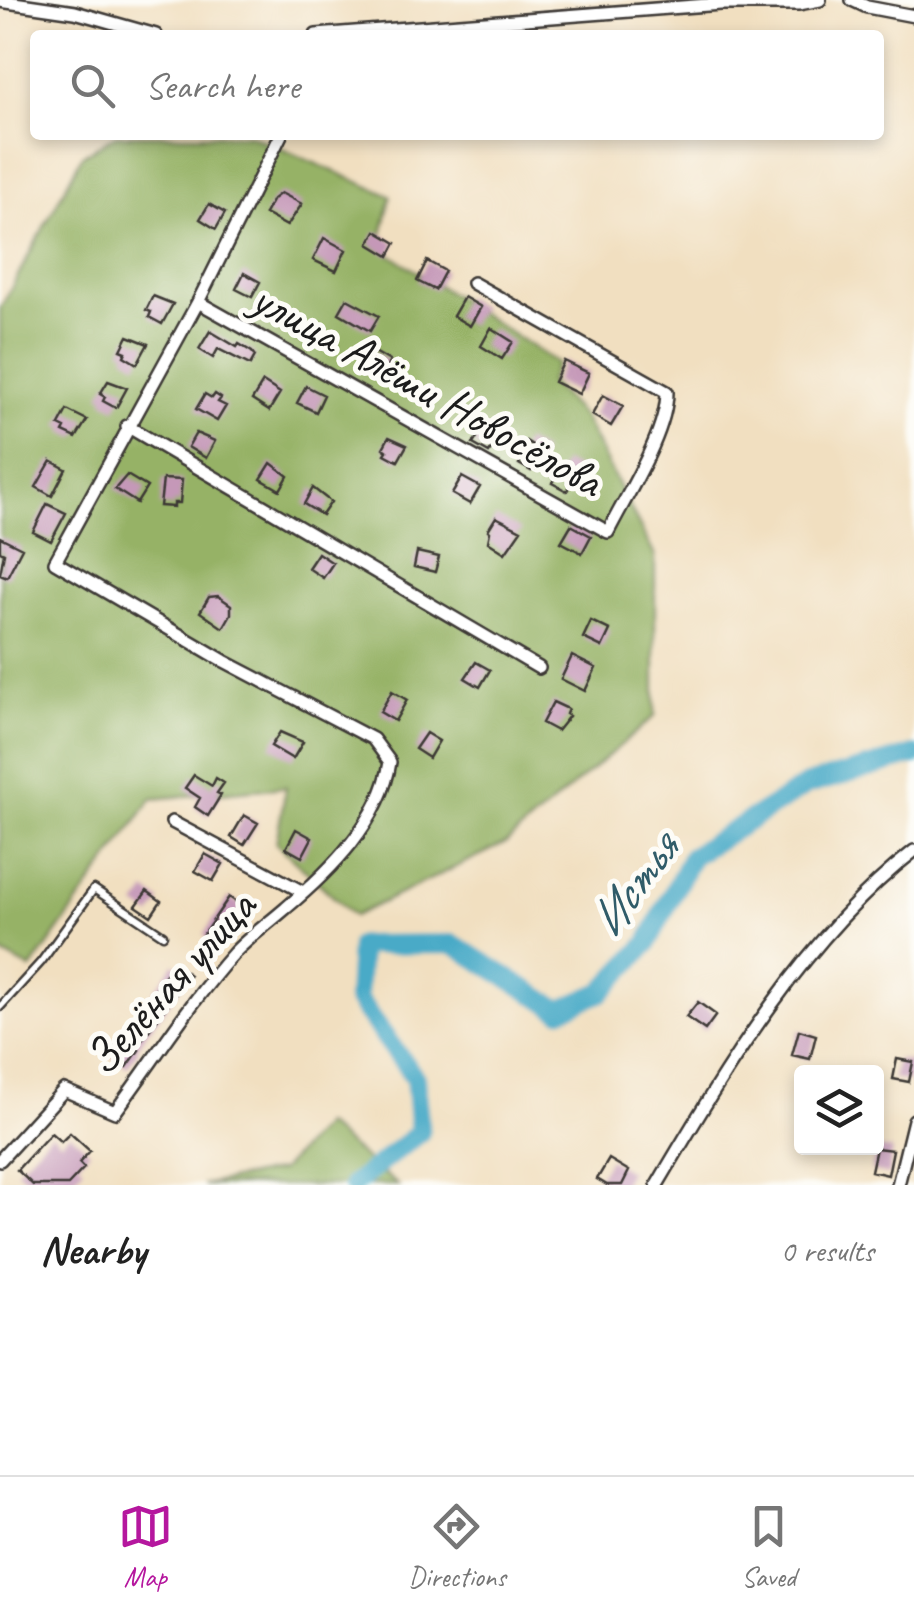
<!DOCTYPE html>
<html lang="en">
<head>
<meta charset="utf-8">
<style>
	:root { --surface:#fff; --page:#f6f6f6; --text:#222; --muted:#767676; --line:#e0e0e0; --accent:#b5179e }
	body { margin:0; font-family:Caveat,sans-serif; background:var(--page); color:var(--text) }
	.controls { position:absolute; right:30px; bottom:30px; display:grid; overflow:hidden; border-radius:10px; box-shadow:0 5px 15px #0003 }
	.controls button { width:90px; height:90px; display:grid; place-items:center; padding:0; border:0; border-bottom:2px solid var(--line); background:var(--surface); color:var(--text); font:50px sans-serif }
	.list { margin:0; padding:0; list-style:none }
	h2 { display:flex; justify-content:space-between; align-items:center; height:130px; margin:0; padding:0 40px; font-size:42px }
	h2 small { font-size:32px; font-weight:400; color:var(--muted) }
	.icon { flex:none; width:55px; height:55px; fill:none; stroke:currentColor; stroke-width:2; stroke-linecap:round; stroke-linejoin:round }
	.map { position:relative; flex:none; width:914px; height:1185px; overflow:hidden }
	.search { position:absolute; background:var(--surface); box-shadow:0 5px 15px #0003; left:30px; right:30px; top:30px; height:110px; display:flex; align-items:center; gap:25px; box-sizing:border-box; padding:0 35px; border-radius:10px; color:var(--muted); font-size:38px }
	.sheet { height:290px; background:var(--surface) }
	nav { display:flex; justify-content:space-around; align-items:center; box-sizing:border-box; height:140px; border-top:2px solid var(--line); background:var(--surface); font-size:28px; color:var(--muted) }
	nav a { display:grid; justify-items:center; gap:5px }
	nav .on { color:var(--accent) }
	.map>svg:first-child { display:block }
	.forest { fill:#96b266; stroke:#596741; stroke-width:2.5 }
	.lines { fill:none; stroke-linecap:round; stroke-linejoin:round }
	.river { stroke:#48aac7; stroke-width:20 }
	.building { fill:#c598b8 }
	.lane-casing { stroke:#3c3935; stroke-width:11 }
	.street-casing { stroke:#3c3935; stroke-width:16 }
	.lane { stroke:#fff; stroke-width:6 }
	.street { stroke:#fff; stroke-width:11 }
	.labels { text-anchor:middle; stroke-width:10; stroke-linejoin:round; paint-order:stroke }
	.street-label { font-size:48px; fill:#1c1c1c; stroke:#fdfcf7 }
	.water-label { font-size:50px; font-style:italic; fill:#305c69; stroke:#fdfcf7 }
</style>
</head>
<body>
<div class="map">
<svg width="914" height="1185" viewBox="0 0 914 1185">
	<rect width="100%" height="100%" fill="#fdfcf7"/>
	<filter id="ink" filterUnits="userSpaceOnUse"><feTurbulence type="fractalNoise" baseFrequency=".01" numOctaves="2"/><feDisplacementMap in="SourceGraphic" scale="20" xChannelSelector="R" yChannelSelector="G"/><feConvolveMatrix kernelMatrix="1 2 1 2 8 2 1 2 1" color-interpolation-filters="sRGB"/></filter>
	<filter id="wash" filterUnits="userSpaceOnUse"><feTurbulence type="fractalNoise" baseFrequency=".0048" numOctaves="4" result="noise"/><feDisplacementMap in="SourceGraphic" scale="40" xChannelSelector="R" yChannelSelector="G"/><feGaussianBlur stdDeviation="2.25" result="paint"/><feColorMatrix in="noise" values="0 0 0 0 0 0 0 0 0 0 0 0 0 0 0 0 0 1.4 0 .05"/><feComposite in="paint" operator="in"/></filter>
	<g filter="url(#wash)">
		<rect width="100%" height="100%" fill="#f1dfc0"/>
		<path class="forest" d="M116 135H250L391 196 379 247 557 363 549 382 583 417 655 556V716L506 843 354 916 276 843 286 787 152 799 31 969 0 952V309L82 156Z
			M324 1125 398 1185H202L281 1170Z"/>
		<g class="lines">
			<path class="river" d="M353 1185 420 1132 415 1078 357 999 360 945 453 944 560 1010 602 992 647 944 692 856 807 785 914 755"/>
		</g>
		<g id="blocks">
			<path class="building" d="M281 193 302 204 287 226 265 214 273 199Z
				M209 204 225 213 216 229 200 219Z
				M376 231 396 243 389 256 369 244Z
				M324 238 346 250 336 271 313 260Z
				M427 261 445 271 435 290 417 281Z
				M244 273 260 282 252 297 236 289Z
				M153 296 173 304 162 324 149 317 151 312 146 310Z
				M464 297 481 307 470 326 453 316Z
				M347 299 379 316 370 331 339 313Z
				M491 328 513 342 502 359 481 346Z
				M210 331 237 347 239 344 252 352 255 356 250 365 218 349 213 358 199 349Z
				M128 336 148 344 137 364 124 356 126 352 121 350Z
				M373 351 390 361 383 374 379 372 377 376 363 368Z
				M564 361 589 373 579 394 554 382Z
				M108 381 127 388 116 408 103 401 105 397 100 394Z
				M263 382 280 393 269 411 252 400Z
				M306 386 324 395 316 412 297 403Z
				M205 394 212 398 215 394 221 398 218 402 226 406 217 421 196 409Z
				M603 395 623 406 611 426 592 415Z
				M67 410 87 420 76 438 63 432 65 428 59 425Z
				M483 427 499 436 489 453 473 444Z
				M196 433 215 441 206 458 188 447Z
				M389 437 407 445 398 461 385 454 387 451 383 448Z
				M526 441 542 451 536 470 533 467 531 471 519 464 526 452 521 449Z
				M51 461 66 469 52 496 36 487Z
				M564 462 578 469 567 491 552 483Z
				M271 463 288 476 280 490 261 479Z
				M127 475 147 487 137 503 115 489Z
				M462 477 480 487 470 504 452 494Z
				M163 479 182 480 180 503H174V507L160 506Z
				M313 488 331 502 322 515 304 504Z
				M47 504 66 513 51 541 33 532Z
				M496 517 521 530 505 553 488 542 490 532 488 530Z
				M571 525 591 536 582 553 561 542Z
				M0 537 22 548 7 577 0 574 4 553 0 551Z
				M417 552 439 557 435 572 414 567Z
				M318 553 333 563 323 578 308 568Z
				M218 596 231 605V614L223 628 200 612 209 597Z
				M591 621 610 630 602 647 583 638Z
				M572 656 596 668 585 691 561 679Z
				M476 662 490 670 480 687 465 678Z
				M392 691 407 700 395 721 380 712Z
				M553 702 568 709 566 714 569 716 557 731 542 723Z
				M280 732 303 742 293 759 271 746Z
				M426 733 439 741 429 758 415 749Z
				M194 775 212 786 216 778 224 783 217 793 221 795 208 816 195 807 200 798 185 788Z
				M244 815 258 823 244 845 231 837Z
				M296 829 312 838 302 857 286 848Z
				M205 854 223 864 213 881 195 871Z
				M147 891 161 901 151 916 136 906Z
				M229 897 242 906 217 945 203 935Z
				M174 963 190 975 136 1048 139 1050 127 1067 109 1054Z
				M698 1002 716 1015 705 1030 686 1017Z
				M799 1030 816 1035 810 1059 792 1055Z
				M897 1059 913 1062 909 1082 893 1079Z
				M51 1133 61 1142 70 1133 90 1151 79 1163 84 1168 68 1185H33L17 1170Z
				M876 1148 893 1150 888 1175 871 1171Z
				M609 1159 629 1171 622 1185H607L597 1179Z"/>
		</g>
	</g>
	<g filter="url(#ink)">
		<use href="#blocks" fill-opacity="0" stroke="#3c3935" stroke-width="2.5"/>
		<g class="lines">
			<defs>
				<path id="lane" d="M0 1007 41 962 94 889 163 935"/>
				<path id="street" d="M852 0 867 7 914 16
					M0 1 75 12 156 35
					M316 35 721 4H799L820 0
					M198 302 608 532C627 494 667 433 667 392L473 283
					M127 426 539 668
					M172 822 303 892
					M0 1160 64 1090 115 1112C153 1061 191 1001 234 953 249 937 269 923 286 908 330 871 381 821 390 762L373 739 224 661 55 562 198 302 281 135
					M657 1185C726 1068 806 935 914 851
					M898 1185 914 1120"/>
			</defs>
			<use href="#lane" class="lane-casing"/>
			<use href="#street" class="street-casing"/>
			<use href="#lane" class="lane"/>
			<use href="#street" class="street"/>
		</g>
	</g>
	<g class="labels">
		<g class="street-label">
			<text transform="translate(428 388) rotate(29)" y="17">улица Алёши Новосёлова</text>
			<text transform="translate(169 982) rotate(-48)" y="17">Зелёная улица</text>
		</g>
		<g class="water-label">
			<text transform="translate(632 884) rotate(-54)" y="18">Истья</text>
		</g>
	</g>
</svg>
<div class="controls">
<button><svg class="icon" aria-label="layers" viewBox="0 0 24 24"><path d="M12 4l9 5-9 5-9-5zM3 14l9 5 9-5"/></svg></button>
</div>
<div class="search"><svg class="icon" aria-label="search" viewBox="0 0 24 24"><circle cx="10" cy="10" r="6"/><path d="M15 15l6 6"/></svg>Search here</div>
</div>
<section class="sheet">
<h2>Nearby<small>0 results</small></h2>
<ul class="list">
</ul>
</section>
<nav>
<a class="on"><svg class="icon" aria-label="map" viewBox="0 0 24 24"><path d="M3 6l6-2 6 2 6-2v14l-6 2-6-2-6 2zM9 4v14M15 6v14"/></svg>Map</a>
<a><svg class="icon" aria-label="directions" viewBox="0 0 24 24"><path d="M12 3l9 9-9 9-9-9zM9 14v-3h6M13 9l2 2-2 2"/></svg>Directions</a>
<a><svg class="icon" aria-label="saved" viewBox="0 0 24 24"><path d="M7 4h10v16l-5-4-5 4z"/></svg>Saved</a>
</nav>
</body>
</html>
